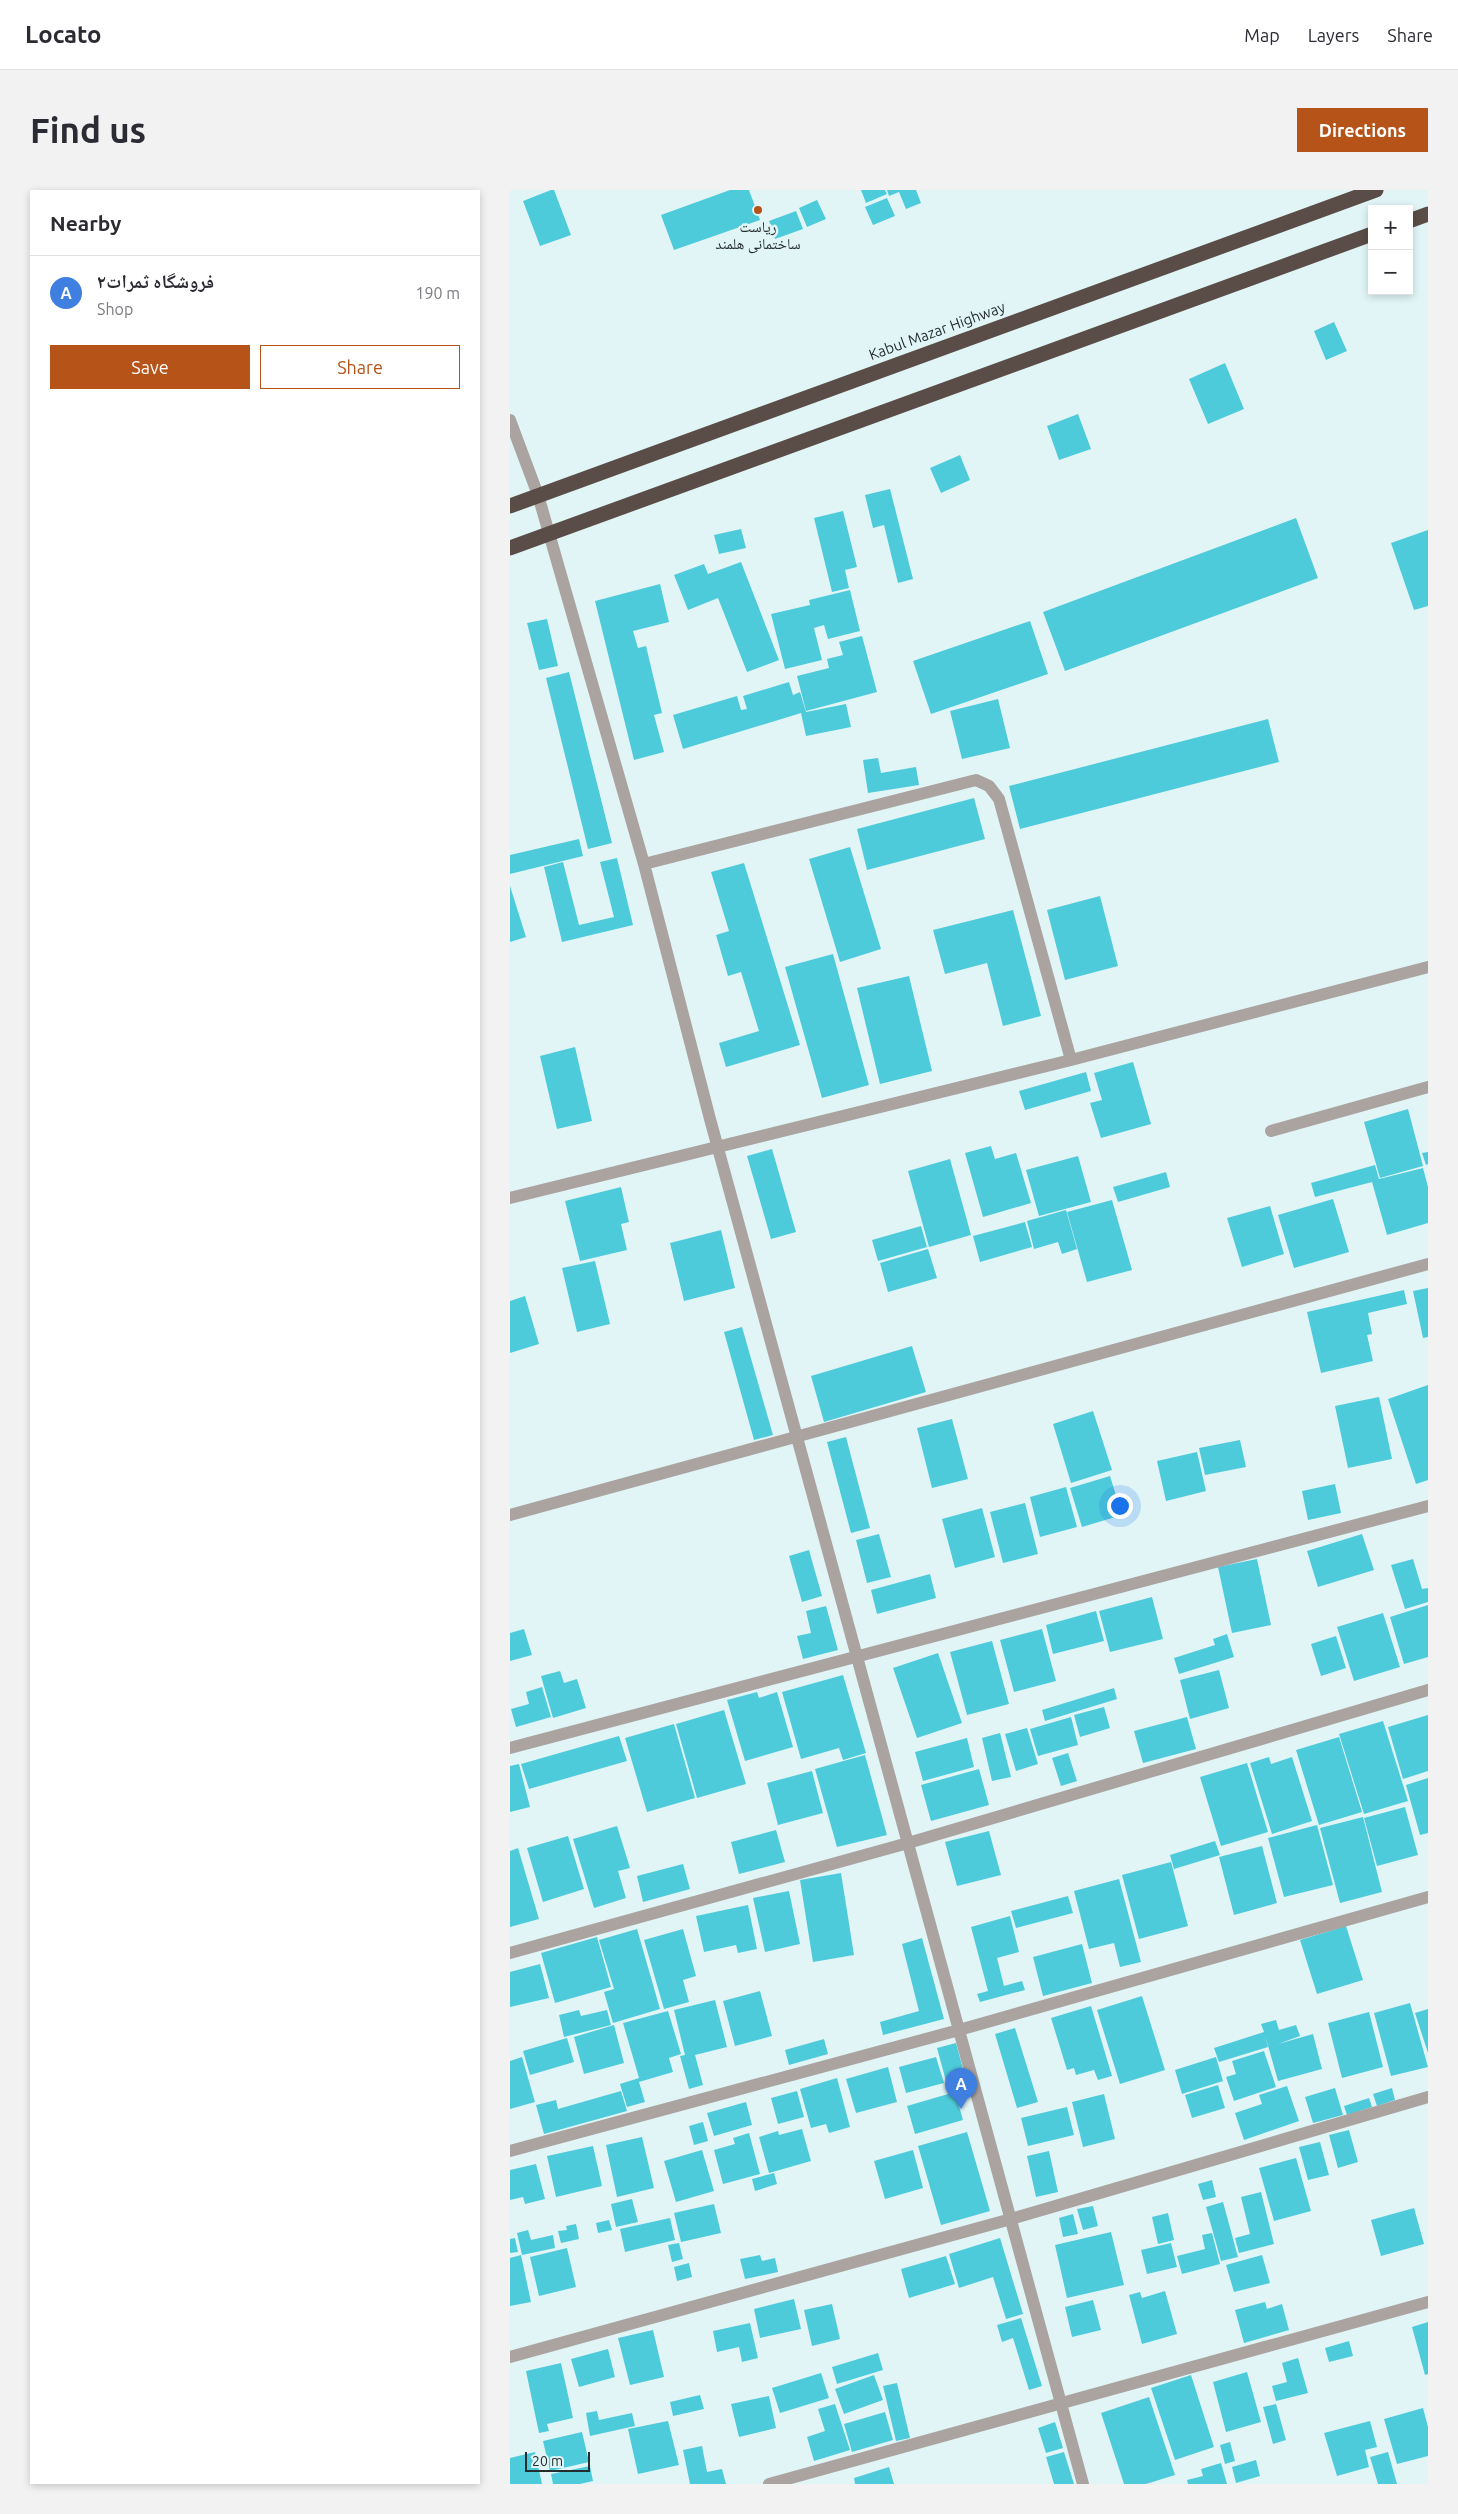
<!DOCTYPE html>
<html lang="en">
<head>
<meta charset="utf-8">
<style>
	:root { --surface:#fff; --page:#f2f2f3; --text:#2b2b33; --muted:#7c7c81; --line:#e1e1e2; --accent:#b55319 }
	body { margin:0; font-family:Ubuntu,"Noto Naskh Arabic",sans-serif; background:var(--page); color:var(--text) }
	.controls { position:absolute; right:15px; top:15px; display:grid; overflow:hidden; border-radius:0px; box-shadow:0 2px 8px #0003 }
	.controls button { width:45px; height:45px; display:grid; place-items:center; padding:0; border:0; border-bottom:1px solid var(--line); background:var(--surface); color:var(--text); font:25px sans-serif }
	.scale { position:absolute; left:15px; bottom:12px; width:65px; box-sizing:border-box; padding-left:5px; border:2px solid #262d2e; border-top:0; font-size:14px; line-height:18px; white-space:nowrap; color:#262d2e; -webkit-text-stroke:4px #e1f5f7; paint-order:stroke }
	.you { position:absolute; left:609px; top:1315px; width:18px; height:18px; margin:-12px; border:4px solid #fff; border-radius:50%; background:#1a73e8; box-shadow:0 0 0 8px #1a73e833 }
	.badge { display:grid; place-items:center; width:32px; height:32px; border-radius:50%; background:var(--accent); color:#fff; font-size:16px; font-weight:700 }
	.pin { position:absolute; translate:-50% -41px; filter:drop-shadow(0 1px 2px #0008) }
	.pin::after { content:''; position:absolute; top:26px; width:18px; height:15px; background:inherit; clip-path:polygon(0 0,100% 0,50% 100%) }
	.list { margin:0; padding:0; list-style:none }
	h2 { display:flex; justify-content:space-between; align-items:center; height:65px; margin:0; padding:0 20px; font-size:21px }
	h2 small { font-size:16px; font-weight:400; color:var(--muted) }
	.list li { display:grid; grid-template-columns:32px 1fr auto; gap:15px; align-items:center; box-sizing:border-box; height:75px; padding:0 20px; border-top:1px solid var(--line) }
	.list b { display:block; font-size:19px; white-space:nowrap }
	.list p { margin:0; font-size:16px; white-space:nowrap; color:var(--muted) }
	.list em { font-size:16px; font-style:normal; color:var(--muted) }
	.actions { display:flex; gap:10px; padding:15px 20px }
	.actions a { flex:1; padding:11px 0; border:1px solid var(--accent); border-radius:0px; text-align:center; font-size:18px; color:var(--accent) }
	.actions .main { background:var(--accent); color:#fff }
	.map { position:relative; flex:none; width:918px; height:2294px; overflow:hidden; border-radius:0px }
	header { display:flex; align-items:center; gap:30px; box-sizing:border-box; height:70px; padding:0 25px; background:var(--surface); border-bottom:1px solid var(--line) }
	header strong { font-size:24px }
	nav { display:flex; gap:28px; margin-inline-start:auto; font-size:18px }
	.intro { display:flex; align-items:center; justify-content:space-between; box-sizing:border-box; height:120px; padding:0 30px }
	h1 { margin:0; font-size:35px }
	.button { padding:12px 22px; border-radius:0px; background:var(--accent); color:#fff; font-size:18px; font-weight:700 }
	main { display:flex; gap:30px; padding:0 30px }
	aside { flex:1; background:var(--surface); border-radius:0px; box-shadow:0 2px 8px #0003 }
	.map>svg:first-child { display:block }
	.building { fill:#4ecbda }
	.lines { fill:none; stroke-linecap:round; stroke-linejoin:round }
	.minor { stroke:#aaa3a0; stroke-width:12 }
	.highway { stroke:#5a4d47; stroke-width:15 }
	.poi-dot { fill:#b55319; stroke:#e1f5f7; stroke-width:2 }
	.labels { text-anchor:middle; stroke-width:5; stroke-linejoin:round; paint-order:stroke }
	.poi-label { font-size:15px; fill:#262d2e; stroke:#e1f5f7 }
	.street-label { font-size:15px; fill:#262d2e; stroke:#e1f5f7 }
</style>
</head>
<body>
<header>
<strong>Locato</strong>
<nav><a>Map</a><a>Layers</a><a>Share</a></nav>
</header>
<div class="intro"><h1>Find us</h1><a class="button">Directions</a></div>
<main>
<aside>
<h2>Nearby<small></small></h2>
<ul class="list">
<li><span class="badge" style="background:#3f7fe0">A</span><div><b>فروشگاه ثمرات٢</b><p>Shop</p></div><em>190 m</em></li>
</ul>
<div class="actions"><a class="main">Save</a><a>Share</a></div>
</aside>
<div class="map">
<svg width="918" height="2294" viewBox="0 0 918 2294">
	<rect width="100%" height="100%" fill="#e1f5f7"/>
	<path class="building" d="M41 0H44L61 45 30 56 13 11Z
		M220 0H239L250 30 164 60 151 25Z
		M351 0H375L377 4 356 13Z
		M377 0H406L411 13 396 19 389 2 379 6Z
		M377 8 385 26 363 35 355 17Z
		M307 10 316 29 297 37 289 18Z
		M286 21 293 39 265 49 259 31Z
		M824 132 837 161 816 170 804 141Z
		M715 173 734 219 698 234 679 189Z
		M568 224 581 259 549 270 537 236Z
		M450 265 460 290 431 303 420 278Z
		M380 299 403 389 388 393 374 335 363 338 355 305Z
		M333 321 347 377 335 380 339 398 322 402 304 328Z
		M786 328 808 388 555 481 533 422Z
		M231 339 236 358 209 364 204 345Z
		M918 340V416L904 420 881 353Z
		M231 372 269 470 237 482 208 408 178 420 164 385 194 374 198 384Z
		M150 394 159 432 123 441 128 458 136 456 152 523 144 525 154 562 124 570 85 411Z
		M340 400 350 441 318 449 314 435 304 438 312 470 275 479 261 424 300 415 299 410Z
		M37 429 48 476 29 480 17 433Z
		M520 431 538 484 421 524 403 471Z
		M352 446 367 502 296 521 287 486 319 478 317 469 333 465 329 452Z
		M59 482 102 653 78 659 36 488Z
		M279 492 283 505 290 502 296 522 336 514 341 537 296 546 291 523 173 559 163 525 227 506 231 520 237 519 233 506Z
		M488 509 500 558 452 569 440 521Z
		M758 529 769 572 510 639 499 596Z
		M368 568 371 583 406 577 409 595 358 603 353 570Z
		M464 608 475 649 357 680 347 639Z
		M69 649 73 666 0 684V665Z
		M340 657 371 759 330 772 299 669Z
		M107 668 123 735 52 752 34 677 53 672 69 735 104 727 90 672Z
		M234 673 290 855 216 877 209 853 249 841 231 782 218 786 206 745 219 741 201 682Z
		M0 696 16 747 0 752Z
		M590 706 608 776 555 790 537 720Z
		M503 720 531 826 493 836 477 773 435 784 423 740Z
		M323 764 359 895 312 908 275 777Z
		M399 786 422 881 370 894 347 798Z
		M65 857 82 931 47 939 30 866Z
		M623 872 641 934 591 948 580 913 592 910 584 883Z
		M576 882 581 901 515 920 509 901Z
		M898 919 913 976 870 988 854 932Z
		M481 956 485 969 506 963 521 1013 473 1027 455 963Z
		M262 959 286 1042 261 1049 237 966Z
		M918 962V974L916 975 912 963Z
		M568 966 581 1012 529 1026 516 980Z
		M440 969 461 1045 419 1057 398 981Z
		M865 975 869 989 913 978 918 997V1033L877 1045 862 992 805 1007 801 993Z
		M656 982 660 997 608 1012 603 997Z
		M111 997 119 1032 111 1034 117 1060 70 1071 55 1011Z
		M823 1009 839 1062 784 1078 768 1025Z
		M602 1010 622 1080 577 1092 557 1022Z
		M760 1016 774 1064 732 1077 717 1028Z
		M556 1020 567 1059 552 1064 548 1052 524 1059 517 1031Z
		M515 1032 522 1057 470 1072 463 1046Z
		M411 1036 417 1057 368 1071 362 1050Z
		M211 1040 225 1098 174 1111 160 1053Z
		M418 1059 427 1088 378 1102 370 1073Z
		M85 1071 100 1134 67 1142 52 1078Z
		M918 1098V1147L913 1148 903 1101Z
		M894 1100 897 1114 858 1123 862 1144 857 1145 863 1171 811 1183 797 1122Z
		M15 1106 29 1154 0 1163V1111Z
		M232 1137 263 1245 244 1250 214 1142Z
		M402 1156 416 1202 314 1232 301 1186Z
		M918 1195V1290L906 1294 878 1209Z
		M869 1207 882 1269 838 1278 825 1216Z
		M583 1221 602 1280 561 1293 543 1234Z
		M442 1229 458 1289 422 1298 407 1238Z
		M336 1247 360 1338 341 1343 317 1252Z
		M730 1250 736 1277 695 1285 689 1258Z
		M687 1262 696 1301 656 1311 647 1271Z
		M600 1286 612 1325 572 1337 560 1298Z
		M825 1294 831 1323 798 1330 792 1301Z
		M556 1297 567 1337 530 1347 520 1307Z
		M515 1313 528 1364 493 1373 480 1322Z
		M472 1318 485 1367 445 1378 432 1329Z
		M369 1344 381 1387 357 1393 346 1350Z
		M852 1344 864 1380 808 1397 797 1361Z
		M299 1360 312 1406 292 1412 279 1366Z
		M747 1369 761 1435 722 1443 708 1377Z
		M903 1369 912 1399 918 1398V1412L895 1419 881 1375Z
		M420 1384 426 1408 367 1424 361 1400Z
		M642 1407 653 1449 600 1462 589 1421Z
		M918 1415V1467L894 1474 880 1427Z
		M316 1416 328 1460 293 1469 287 1446 301 1443 296 1421Z
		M586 1421 594 1451 543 1464 536 1435Z
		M873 1423 890 1477 844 1491 827 1437Z
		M14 1439 22 1465 0 1471V1443Z
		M532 1439 546 1491 504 1502 490 1450Z
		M717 1444 724 1467 669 1484 664 1468 705 1455 703 1449Z
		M826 1446 836 1478 811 1486 801 1454Z
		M482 1451 499 1514 457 1525 440 1462Z
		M428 1463 452 1533 407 1548 383 1478Z
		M709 1480 719 1518 680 1529 670 1490Z
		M50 1481 54 1493 67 1489 76 1518 43 1528 31 1486Z
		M333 1485 356 1563 333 1570 329 1558 291 1569 272 1502Z
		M32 1497 41 1527 6 1537 1 1519 19 1514 16 1502Z
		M604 1498 607 1509 535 1531 532 1520Z
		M247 1502 249 1508 267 1502 283 1557 235 1571 217 1510Z
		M594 1517 600 1538 570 1547 564 1525Z
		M214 1520 236 1594 187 1608 166 1534Z
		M918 1525V1581L893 1589 878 1537Z
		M561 1527 568 1555 528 1566 520 1539Z
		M677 1527 686 1559 633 1573 624 1541Z
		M873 1531 898 1611 854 1624 829 1544Z
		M164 1534 185 1608 137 1622 115 1548Z
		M517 1538 528 1574 506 1581 495 1544Z
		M490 1543 501 1587 482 1591 472 1548Z
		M109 1546 117 1571 19 1599 11 1574Z
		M829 1547 852 1622 809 1635 786 1560Z
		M457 1548 464 1577 413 1591 405 1562Z
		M558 1563 567 1591 551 1596 542 1568Z
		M355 1565 377 1645 327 1657 305 1579Z
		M759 1567 761 1574 782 1567 802 1631 762 1644 740 1573Z
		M737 1573 758 1642 711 1656 690 1587Z
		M9 1574 20 1617 0 1622V1576Z
		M469 1579 479 1615 421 1631 411 1595Z
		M302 1581 313 1623 268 1635 257 1593Z
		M918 1588V1643L910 1645 896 1595Z
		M895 1617 908 1665 867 1676 854 1628Z
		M853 1627 872 1702 830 1713 810 1638Z
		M807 1635 823 1695 774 1707 758 1648Z
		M107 1636 120 1678 108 1681 116 1708 84 1718 63 1649Z
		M266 1640 275 1672 229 1684 221 1652Z
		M479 1641 491 1685 447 1696 435 1652Z
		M58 1646 74 1699 33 1712 17 1658Z
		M705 1651 710 1665 664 1679 660 1665Z
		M752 1656 767 1713 724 1725 709 1667Z
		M8 1658 29 1729 0 1737V1661Z
		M661 1672 678 1736 629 1749 612 1685Z
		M173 1674 180 1699 133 1712 127 1686Z
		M331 1683 344 1765 303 1772 290 1690Z
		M609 1689 631 1772 610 1777 604 1753 579 1759 564 1701Z
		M279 1701 290 1754 255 1762 243 1708Z
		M558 1706 563 1723 506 1738 501 1721Z
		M238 1715 247 1759 228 1763 226 1755 194 1762 186 1726Z
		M500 1726 509 1762 487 1768 494 1796 512 1791 515 1800 470 1812 467 1804 478 1801 461 1737Z
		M836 1736 853 1790 807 1804 790 1750Z
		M127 1739 150 1819 103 1833 94 1802 104 1799 89 1750Z
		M173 1739 186 1786 173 1790 179 1812 154 1819 134 1750Z
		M87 1747 101 1797 45 1813 31 1763Z
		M412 1748 434 1829 373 1845 370 1832 409 1821 392 1754Z
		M572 1754 582 1793 533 1806 523 1767Z
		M30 1774 39 1808 0 1817V1782Z
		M250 1801 262 1846 225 1856 213 1811Z
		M632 1806 655 1880 610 1894 587 1820Z
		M205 1810 217 1857 185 1865 193 1895 179 1899 170 1866 175 1865 164 1820Z
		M900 1813 918 1877 881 1886 864 1823Z
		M581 1816 602 1886 588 1890 584 1880 566 1885 564 1878 557 1880 541 1828Z
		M918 1819V1863L905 1823Z
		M69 1820 71 1826 97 1820 101 1835 54 1847 49 1825Z
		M158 1821 171 1864 159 1868 163 1882 129 1892 135 1912 117 1917 110 1894 129 1888 113 1833Z
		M859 1822 873 1877 832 1888 818 1833Z
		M766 1830 769 1840 786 1835 790 1846 768 1854 803 1844 812 1879 768 1891 755 1845 758 1857 709 1872 704 1858 754 1842 751 1834Z
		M104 1835 114 1873 74 1884 64 1847Z
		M505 1838 528 1912 507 1918 485 1844Z
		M57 1848 64 1872 20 1885 13 1861Z
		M314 1849 318 1864 279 1875 275 1860Z
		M446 1853 456 1890 437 1895 427 1858Z
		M754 1861 766 1897 724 1911 716 1887 726 1884 722 1871Z
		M12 1867 25 1912 0 1919V1871Z
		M426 1867 434 1893 396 1903 389 1877Z
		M706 1867 713 1891 672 1904 665 1880Z
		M378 1877 387 1912 346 1923 336 1889Z
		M327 1888 340 1937 319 1943 316 1934 301 1938 290 1899Z
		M708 1895 715 1918 682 1928 675 1905Z
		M777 1896 789 1931 734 1950 725 1923 752 1914 749 1905Z
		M825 1898 833 1925 803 1933 795 1907Z
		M882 1898 885 1910 867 1916 863 1904Z
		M111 1901 117 1921 34 1944 26 1915 46 1910 48 1919Z
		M287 1901 294 1927 268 1934 261 1908Z
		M445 1902 453 1930 405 1944 397 1916Z
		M594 1904 605 1949 573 1957 562 1912Z
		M859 1908 862 1917 837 1925 834 1916Z
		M236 1912 242 1935 204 1946 197 1923Z
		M557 1917 564 1945 518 1956 511 1928Z
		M193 1932 198 1951 184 1955 179 1936Z
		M292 1939 301 1971 259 1983 249 1947 268 1941 269 1945Z
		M839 1940 848 1972 828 1978 819 1945Z
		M457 1942 480 2021 431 2035 408 1956Z
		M239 1943 250 1984 213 1994 204 1960 225 1954 223 1948Z
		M132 1947 144 1998 107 2007 96 1955Z
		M810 1952 819 1985 798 1990 789 1957Z
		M83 1956 92 1996 46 2007 37 1966Z
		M192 1960 204 2001 166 2012 154 1971Z
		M403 1960 413 1998 375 2009 364 1971Z
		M539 1961 548 2002 526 2007 517 1966Z
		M786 1968 801 2021 764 2031 749 1978Z
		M26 1974 35 2009 15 2014 13 2007 0 2010V1980Z
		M264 1983 267 1994 245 2001 242 1989Z
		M702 1990 706 2007 693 2010 688 1994Z
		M751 2002 764 2054 729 2063 725 2048 740 2044 731 2007Z
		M122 2009 128 2032 106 2037 101 2014Z
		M713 2012 728 2067 711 2071 696 2017Z
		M204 2014 211 2043 171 2052 164 2023Z
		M583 2016 588 2036 573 2040 567 2019Z
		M904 2018 914 2054 871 2066 861 2030Z
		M658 2023 664 2050 648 2054 642 2027Z
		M563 2024 568 2044 553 2047 549 2028Z
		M160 2028 165 2050 115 2062 110 2039Z
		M99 2030 102 2040 88 2043 86 2033Z
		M66 2034 69 2049 51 2053 48 2041 57 2040 56 2036Z
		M18 2040 21 2050 43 2045 45 2058 12 2065 7 2043Z
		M601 2042 614 2095 557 2108 545 2055Z
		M702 2043 710 2074 672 2084 667 2066 695 2059 692 2045Z
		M5 2048 8 2062 0 2063V2049Z
		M490 2048 513 2124 496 2129 483 2087 449 2098 439 2064Z
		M169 2053 173 2069 162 2072 158 2055Z
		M661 2053 667 2077 637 2084 631 2060Z
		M57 2058 66 2097 29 2106 20 2067Z
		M11 2065 21 2112 0 2116V2068Z
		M250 2065 252 2071 265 2068 268 2082 235 2089 230 2069Z
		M752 2065 760 2093 724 2102 716 2075Z
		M436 2066 445 2094 399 2108 391 2079Z
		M179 2073 182 2087 167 2091 164 2077Z
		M655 2101 667 2144 632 2154 619 2105 630 2102 632 2108Z
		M284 2109 291 2139 250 2148 244 2119Z
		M583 2110 591 2140 562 2147 555 2117Z
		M755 2112 757 2119 772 2114 779 2140 734 2153 725 2120Z
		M322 2114 330 2149 302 2156 294 2120Z
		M511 2128 532 2196 519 2200 503 2148 492 2152 487 2135Z
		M918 2132V2184L915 2185 902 2137Z
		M240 2133 248 2168 232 2172 229 2157 207 2162 203 2141Z
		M143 2140 154 2187 120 2195 108 2148Z
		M839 2151 843 2166 819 2172 815 2158Z
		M98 2159 105 2187 69 2197 61 2169Z
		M368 2163 373 2180 327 2194 322 2177Z
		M788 2168 798 2203 766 2211 762 2196 777 2192 772 2173Z
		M51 2173 63 2228 37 2234 39 2241 29 2243 16 2181Z
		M737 2182 751 2232 716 2242 703 2192Z
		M311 2183 319 2208 270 2223 262 2198Z
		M364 2185 373 2210 334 2224 325 2199Z
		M681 2185 704 2257 665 2270 641 2198Z
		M387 2193 400 2248 386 2251 373 2196Z
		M190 2205 194 2219 163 2226 160 2212Z
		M259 2206 266 2238 229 2247 221 2214Z
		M639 2207 665 2285 636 2294H614L591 2223Z
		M325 2214 340 2260 304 2271 297 2247 315 2241 308 2219Z
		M766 2214 776 2250 763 2254 753 2217Z
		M913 2218 918 2237V2266L887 2274 874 2229Z
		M87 2221 89 2230 122 2223 125 2236 80 2246 76 2223Z
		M375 2222 383 2250 342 2262 334 2234Z
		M158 2231 169 2275 128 2284 118 2239Z
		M860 2231 867 2257 855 2260 859 2277 827 2286 814 2243Z
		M545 2232 553 2258 536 2263 528 2238Z
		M72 2242 79 2272 40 2281 33 2251Z
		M720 2252 725 2271 715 2274 710 2255Z
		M192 2256 197 2282 212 2279 216 2294H180L173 2260Z
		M25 2262 32 2294H0V2268Z
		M554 2262 564 2294H544L536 2267Z
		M878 2262 887 2294H868L860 2267Z
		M746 2270 750 2286 726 2293 722 2277Z
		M711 2273 717 2294H678L677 2290 693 2286 691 2279Z
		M80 2276 83 2291 70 2294H43L41 2284Z
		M379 2277 384 2294H345L344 2288Z"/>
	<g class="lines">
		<path class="minor" d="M0 230 28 305 134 674 200 929 573 2294
			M134 674 466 590 479 596 489 609 561 870
			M761 941 918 897
			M0 1008 561 870 918 777
			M0 1325 918 1074
			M0 1558 918 1316
			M0 1763 398 1653 918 1500
			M0 1961 449 1840 918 1707
			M0 2167 501 2029 918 1907
			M259 2294 918 2112"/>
		<path class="highway" d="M899 31 918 24
			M0 316 866 0
			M0 358 862 44"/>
	</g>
	<circle class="poi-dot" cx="248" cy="20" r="5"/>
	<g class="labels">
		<g class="poi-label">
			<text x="248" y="42">ریاست<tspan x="248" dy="17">ساختمانی هلمند</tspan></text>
		</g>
		<g class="street-label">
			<text transform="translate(427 141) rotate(-20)" y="5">Kabul Mazar Highway</text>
		</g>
	</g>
</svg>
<div class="controls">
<button>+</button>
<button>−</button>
</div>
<div class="scale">20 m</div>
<div class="you"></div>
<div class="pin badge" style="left:451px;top:1919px;background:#3f7fe0">A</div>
</div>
</main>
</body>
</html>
